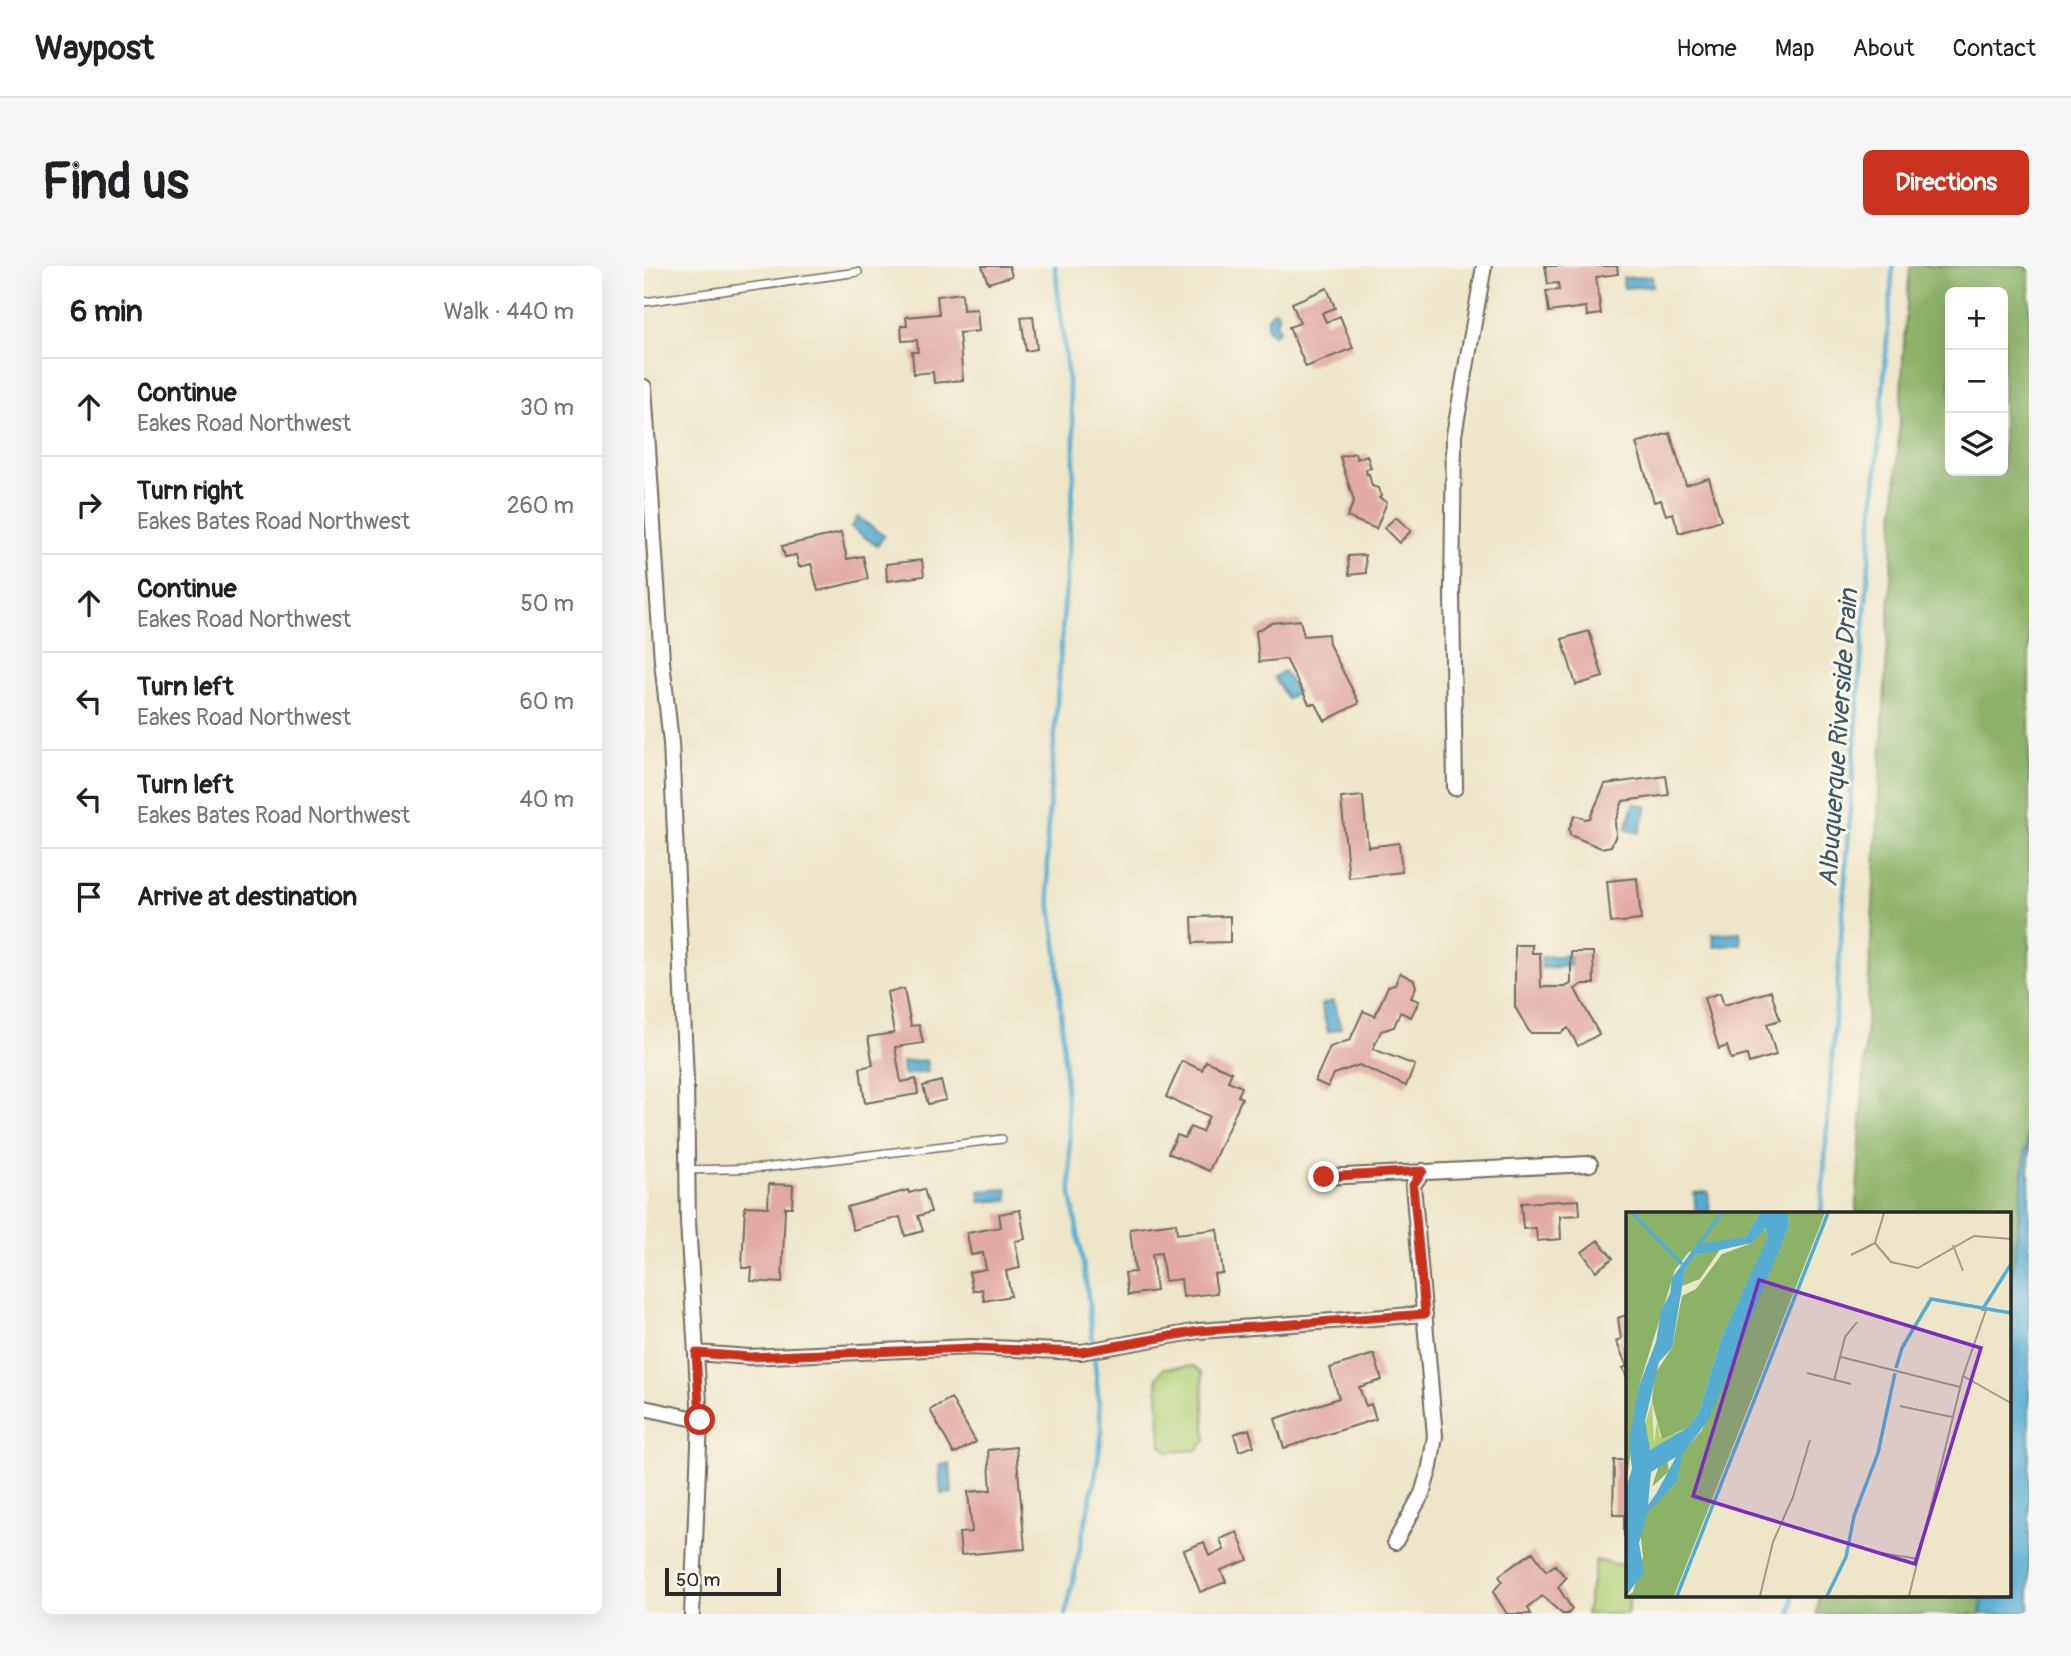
<!DOCTYPE html>
<html lang="en">
<head>
<meta charset="utf-8">
<style>
	:root { --surface:#fff; --page:#f6f6f6; --text:#202124; --muted:#757577; --line:#e0e0e0; --accent:#c8321e }
	body { margin:0; font-family:Pangolin,sans-serif; background:var(--page); color:var(--text) }
	.controls { position:absolute; right:21px; top:21px; display:grid; overflow:hidden; border-radius:10px; box-shadow:0 7px 28px #0002 }
	.controls button { width:63px; height:63px; display:grid; place-items:center; padding:0; border:0; border-bottom:2px solid var(--line); background:var(--surface); color:var(--text); font:35px sans-serif }
	.scale { position:absolute; left:21px; bottom:18px; width:116px; box-sizing:border-box; padding-left:7px; border:4px solid #2b2b2b; border-top:0; font-size:19px; line-height:24px; white-space:nowrap; color:#2b2b2b; -webkit-text-stroke:5px #fbf7ec; paint-order:stroke }
	.stop { position:absolute; width:21px; height:21px; margin:-16px; border:5px solid #c8321e; border-radius:50%; background:#fff }
	.stop.end { background:#c8321e; border-color:#fff; box-shadow:0 2px 7px #0008 }
	.list { margin:0; padding:0; list-style:none }
	h2 { display:flex; justify-content:space-between; align-items:center; height:91px; margin:0; padding:0 28px; font-size:30px }
	h2 small { font-size:23px; font-weight:400; color:var(--muted) }
	.list li { display:grid; grid-template-columns:46px 1fr auto; gap:21px; align-items:center; box-sizing:border-box; height:98px; padding:0 28px; border-top:2px solid var(--line) }
	.list b { display:block; font-size:26px; white-space:nowrap }
	.list p { margin:0; font-size:23px; white-space:nowrap; color:var(--muted) }
	.list em { font-size:23px; font-style:normal; color:var(--muted) }
	.icon { flex:none; width:38px; height:38px; fill:none; stroke:currentColor; stroke-width:2; stroke-linecap:round; stroke-linejoin:round }
	.map { position:relative; flex:none; width:1385px; height:1348px; overflow:hidden; border-radius:10px }
	header { display:flex; align-items:center; gap:42px; box-sizing:border-box; height:98px; padding:0 35px; background:var(--surface); border-bottom:2px solid var(--line) }
	header strong { font-size:33px }
	nav { display:flex; gap:38px; margin-inline-start:auto; font-size:24px }
	.intro { display:flex; align-items:center; justify-content:space-between; box-sizing:border-box; height:168px; padding:0 42px }
	h1 { margin:0; font-size:49px }
	.button { padding:18px 32px; border-radius:10px; background:var(--accent); color:#fff; font-size:24px; font-weight:700 }
	main { display:flex; gap:42px; padding:0 42px }
	aside { flex:1; background:var(--surface); border-radius:10px; box-shadow:0 7px 28px #0002 }
	.map>svg:first-child { display:block }
	.green { fill:#b0cf76; stroke:#6e7d50; stroke-width:2 }
	.forest { fill:#8cb267; stroke:#5c6e49; stroke-width:2; fill-rule:evenodd }
	.water { fill:#55acd2; stroke:#406c7e; stroke-width:2 }
	.lines { fill:none; stroke-linecap:round; stroke-linejoin:round }
	.stream { stroke:#55acd2; stroke-width:4.5 }
	.building { fill:#e1aba2 }
	.lane-casing { stroke:#6f6c62; stroke-width:10 }
	.street-casing { stroke:#6f6c62; stroke-width:18 }
	.lane { stroke:#fff; stroke-width:7 }
	.street { stroke:#fff; stroke-width:14 }
	.route { stroke:#c8321e; stroke-width:9 }
	.labels { text-anchor:middle; stroke-width:6; stroke-linejoin:round; paint-order:stroke }
	.water-label { font-size:26px; font-style:italic; fill:#3a5865; stroke:#fbf7ec }
	.inset-river { fill:none; stroke:#55acd2; stroke-width:3.5 }
	.inset-road { fill:none; stroke:#9f9b89; stroke-width:2 }
	.view { fill:#7b2cbf; fill-opacity:0.15; stroke:#7b2cbf; stroke-width:3.5 }
	.inset-edge { fill:none; stroke:#2b2b2b; stroke-width:3.5 }
</style>
</head>
<body>
<header>
<strong>Waypost</strong>
<nav><a>Home</a><a>Map</a><a>About</a><a>Contact</a></nav>
</header>
<div class="intro"><h1>Find us</h1><a class="button">Directions</a></div>
<main>
<aside>
<h2>6 min<small>Walk · 440 m</small></h2>
<ul class="list">
<li><svg class="icon" aria-label="ahead" viewBox="0 0 24 24"><path d="M12 20V5M6 11l6-6 6 6"/></svg><div><b>Continue</b><p>Eakes Road Northwest</p></div><em>30 m</em></li>
<li><svg class="icon" aria-label="right" viewBox="0 0 24 24"><path d="M7 20v-9h11M14 6l5 5-5 5"/></svg><div><b>Turn right</b><p>Eakes Bates Road Northwest</p></div><em>260 m</em></li>
<li><svg class="icon" aria-label="ahead" viewBox="0 0 24 24"><path d="M12 20V5M6 11l6-6 6 6"/></svg><div><b>Continue</b><p>Eakes Road Northwest</p></div><em>50 m</em></li>
<li><svg class="icon" aria-label="left" viewBox="0 0 24 24"><path d="M17 20v-9H6M10 6l-5 5 5 5"/></svg><div><b>Turn left</b><p>Eakes Road Northwest</p></div><em>60 m</em></li>
<li><svg class="icon" aria-label="left" viewBox="0 0 24 24"><path d="M17 20v-9H6M10 6l-5 5 5 5"/></svg><div><b>Turn left</b><p>Eakes Bates Road Northwest</p></div><em>40 m</em></li>
<li><svg class="icon" aria-label="arrive" viewBox="0 0 24 24"><path d="M6 21V4h12l-3 4 3 4H6"/></svg><div><b>Arrive at destination</b></div></li>
</ul>
</aside>
<div class="map">
<svg width="1385" height="1348" viewBox="0 0 1385 1348">
	<rect width="100%" height="100%" fill="#fbf7ec"/>
	<filter id="ink" filterUnits="userSpaceOnUse"><feTurbulence type="fractalNoise" baseFrequency=".0143" numOctaves="2"/><feDisplacementMap in="SourceGraphic" scale="14" xChannelSelector="R" yChannelSelector="G"/><feConvolveMatrix kernelMatrix="1 2 1 2 8 2 1 2 1" color-interpolation-filters="sRGB"/></filter>
	<filter id="wash" filterUnits="userSpaceOnUse"><feTurbulence type="fractalNoise" baseFrequency=".00686" numOctaves="4" result="noise"/><feDisplacementMap in="SourceGraphic" scale="28" xChannelSelector="R" yChannelSelector="G"/><feGaussianBlur stdDeviation="1.57" result="paint"/><feColorMatrix in="noise" values="0 0 0 0 0 0 0 0 0 0 0 0 0 0 0 0 0 1.4 0 .05"/><feComposite in="paint" operator="in"/></filter>
	<g filter="url(#wash)">
		<rect width="100%" height="100%" fill="#ede6c8"/>
		<path class="green" d="M550 1100 558 1107 562 1175 553 1184 525 1186 517 1179 513 1111 520 1102Z
			M952 1294 984 1300V1329H987L983 1348H942Z"/>
		<path class="forest" d="M1266 0H1385V852L1366 1037V947H1212L1260 75ZM1306 26H1359V205H1306Z
			M1175 1329H1339L1337 1348H1173Z"/>
		<path class="water" d="M1008 10 1009 20 980 22 979 12Z
			M631 44 635 49 632 57 635 63 632 68 629 69 625 66C621 58 623 49 631 44Z
			M214 251 240 270 233 280 207 261Z
			M640 405 653 426 643 433 630 411Z
			M990 537 1003 541 995 567 982 563Z
			M1096 666 1097 678 1070 681 1069 668Z
			M925 689 926 700 898 702V691Z
			M689 735 697 762 684 766 677 739Z
			M282 794 284 806 259 809 258 796Z
			M1385 852V1348H1337L1339 1329H1366V1037Z
			M363 923 364 934 336 936 335 925Z
			M1064 926 1066 947H1052L1050 927Z
			M306 1198 308 1227 297 1228 295 1199Z"/>
		<g class="lines">
			<path class="stream" d="M411 0 430 166V206L403 572 404 620 413 686 425 866 427 928 443 1021 458 1167 451 1211 422 1348
				M1177 947 1215 421 1249 0
				M1147 1348 1149 1329"/>
		</g>
		<g id="blocks">
			<path class="building" d="M338 0H365L368 10 344 17Z
				M901 0H973L974 8 952 11 957 48 943 50 942 41 905 46 902 25 915 24 914 17 904 18Z
				M683 22 691 42 678 47 682 56 696 50 709 82 662 101 645 61 656 57 648 37Z
				M318 27 319 44 333 43 335 65 315 67 319 114 290 117 289 106 270 108 268 86H274L273 74 258 75 257 60H263L262 51 295 48 293 30Z
				M389 50 393 83 382 85 377 51Z
				M1026 167 1042 219 1065 212 1077 254 1035 267 1029 247 1022 249 1017 234 1010 236 992 177Z
				M711 187 713 193 723 189 727 202 722 203 723 208H725L728 220 734 222 737 230 735 232 743 236 732 263 703 251 710 235 696 191Z
				M752 251 767 265 755 277 740 262Z
				M197 267 203 293 219 290 224 313 174 325 167 298 155 301 152 289 141 291 138 280Z
				M721 289 722 307 705 309 704 290Z
				M278 294 280 310 243 315 242 298Z
				M656 354 660 370 684 368 685 378 714 435V438L681 455 672 438H665L642 393 615 396 612 365 627 357Z
				M945 365 959 411 932 419 918 373Z
				M1022 510 1025 529 979 535 971 556 972 569 967 580 957 582 926 569 925 563 931 549 941 553 946 552 961 518Z
				M719 530 724 581 755 577 758 606 705 612 697 532Z
				M993 612 997 654 967 657 963 615Z
				M586 650V676L549 677 548 651Z
				M871 679H888V687H896L897 721H921L927 718V686H949L950 718H939L931 723 955 768 934 780 924 762 917 767H886L871 741Z
				M756 707 770 714 772 721 767 732 775 735 767 751 756 746 750 761 737 765 729 783 771 799 762 820 715 799 690 808 684 821 671 815 686 781 706 774 719 745 731 750 744 720 751 718Z
				M260 723 267 760 275 759 279 777 251 781 257 816 272 813 274 828 221 837 216 802 229 799 224 771 250 767 243 726Z
				M1127 725 1136 754 1123 758 1132 789 1105 797 1103 789 1087 793 1083 780 1075 783 1060 732 1076 727 1080 739Z
				M538 795 558 804 562 795 588 806 584 815 598 821 594 830 598 832 565 905 524 887 533 869 541 872 546 861 558 866 565 850 522 831Z
				M297 815 302 834 284 838 279 820Z
				M125 918 149 919 148 941H141L138 1017 107 1015 108 1002H98L101 940 124 941Z
				M280 923 287 946 274 950 279 965 261 970 256 951 209 964 203 941 264 924 265 927Z
				M935 934 936 949 916 950 917 973 893 975 892 962 879 963 877 937Z
				M376 944 381 973 371 975 376 1002 362 1005 367 1030 340 1035 338 1023 329 1025 325 1006 342 1003 339 987 327 989 323 967 357 961 355 948Z
				M532 957 533 968 573 963 579 1007 570 1008 573 1027 539 1031 537 1013 521 1015 517 987 508 988 512 1025 484 1029 481 1007 491 1006 486 963Z
				M954 974 969 992 952 1005 938 986Z
				M982 1049 984 1053V1114L979 1102 983 1100 972 1075 977 1073 974 1052Z
				M730 1088 738 1114 715 1121 722 1140 727 1138 732 1153 640 1182 631 1153 695 1132 686 1102Z
				M307 1132 332 1176 310 1188 286 1144Z
				M605 1163 610 1180 595 1185 590 1168Z
				M372 1181 381 1283 317 1289 315 1267 328 1266 324 1226 347 1224 344 1184Z
				M970 1194H984V1269H980V1249H969Z
				M593 1266 604 1294 577 1304 582 1316 556 1326 540 1284 560 1276 565 1290 580 1284 576 1273Z
				M889 1286 902 1305 911 1299 922 1312 914 1321 928 1343 924 1348H918L898 1330 884 1342 887 1348H863L849 1326 858 1315 855 1310 857 1308Z"/>
		</g>
	</g>
	<g filter="url(#ink)">
		<use href="#blocks" fill-opacity="0" stroke="#6f6c62" stroke-width="2"/>
		<g class="lines">
			<defs>
				<path id="lane" d="M0 36 214 6
					M43 904 119 902 358 873"/>
				<path id="street" d="M0 121 18 395 27 477 42 815 44 956 56 1154 48 1348
					M811 522 808 328 810 169 840 0
					M680 911 946 898
					M52 1087 105 1091 327 1081 437 1086 555 1065 781 1048
					M0 1142 56 1154
					M751 1276 778 1228 786 1201 791 1170 769 919 779 905"/>
			</defs>
			<use href="#lane" class="lane-casing"/>
			<use href="#street" class="street-casing"/>
			<use href="#lane" class="lane"/>
			<use href="#street" class="street"/>
		</g>
	</g>
	<g class="lines" filter="url(#ink)">
		<path class="route" d="M56 1154 52 1087 106 1091 327 1082 437 1086 555 1065 781 1048 769 919 779 905 680 911"/>
	</g>
	<g class="labels">
		<g class="water-label">
			<text transform="translate(1194 472) rotate(-86)" y="9">Albuquerque Riverside Drain</text>
		</g>
	</g>
	<g transform="translate(982 946)">
		<rect width="385" height="385" fill="#ede6c8"/>
		<path d="M26 190 28 232 31 209 34 225 58 219 24 238 17 218Z" fill="#b0cf76"/>
		<path d="M0 1H134L120 25 63 40 49 58 13 174 0 276ZM162 1H199L48 384H1L7 380 17 345 14 318 22 299 51 270 55 243 76 218 163 15ZM138 16 143 25 95 127 73 201 61 216 36 227 26 190 28 163 46 136 56 84 70 77 96 42 126 31ZM95 36 74 67 56 74 59 57 70 43ZM41 247 43 259 26 275 33 253Z" fill="#8cb267"/>
		<path d="M134 1H162L163 15 83 207 56 243 51 270 22 300 13 331 18 360 0 384V276L6 257 3 229 13 174 30 130 35 99 44 82 46 66 71 32 120 25ZM139 16 142 25 95 127 73 201 61 216 24 238 19 209 33 150 46 136 59 57 70 43 126 31ZM50 245 30 282 22 293 25 260Z" fill="#55acd2" fill-rule="evenodd"/>
		<path class="inset-river" d="M6 1 56 52M72 33 96 1M358 95 385 52M270 156 276 136 305 87 385 101M51 384 202 1M201 384 220 345 228 304 252 241 269 161"/>
		<path class="inset-road" d="M249 31 265 50 292 56 348 24 385 27M249 31 258 1M327 33 337 59M225 43 249 31M215 145 334 175M181 161 225 172M337 164 385 191M208 169 219 125 231 110M274 194 326 205M255 341 292 347M134 384 147 330 167 285 184 228M283 384 337 164 360 98H355"/>
		<path class="view" d="M133 68 355 136 289 352 67 284Z"/>
		<rect width="385" height="385" class="inset-edge"/>
	</g>
</svg>
<div class="controls">
<button>+</button>
<button>−</button>
<button><svg class="icon" aria-label="layers" viewBox="0 0 24 24"><path d="M12 4l9 5-9 5-9-5zM3 14l9 5 9-5"/></svg></button>
</div>
<div class="scale">50 m</div>
<div class="stop" style="left:56px;top:1154px"></div>
<div class="stop end" style="left:680px;top:911px"></div>
</div>
</main>
</body>
</html>
